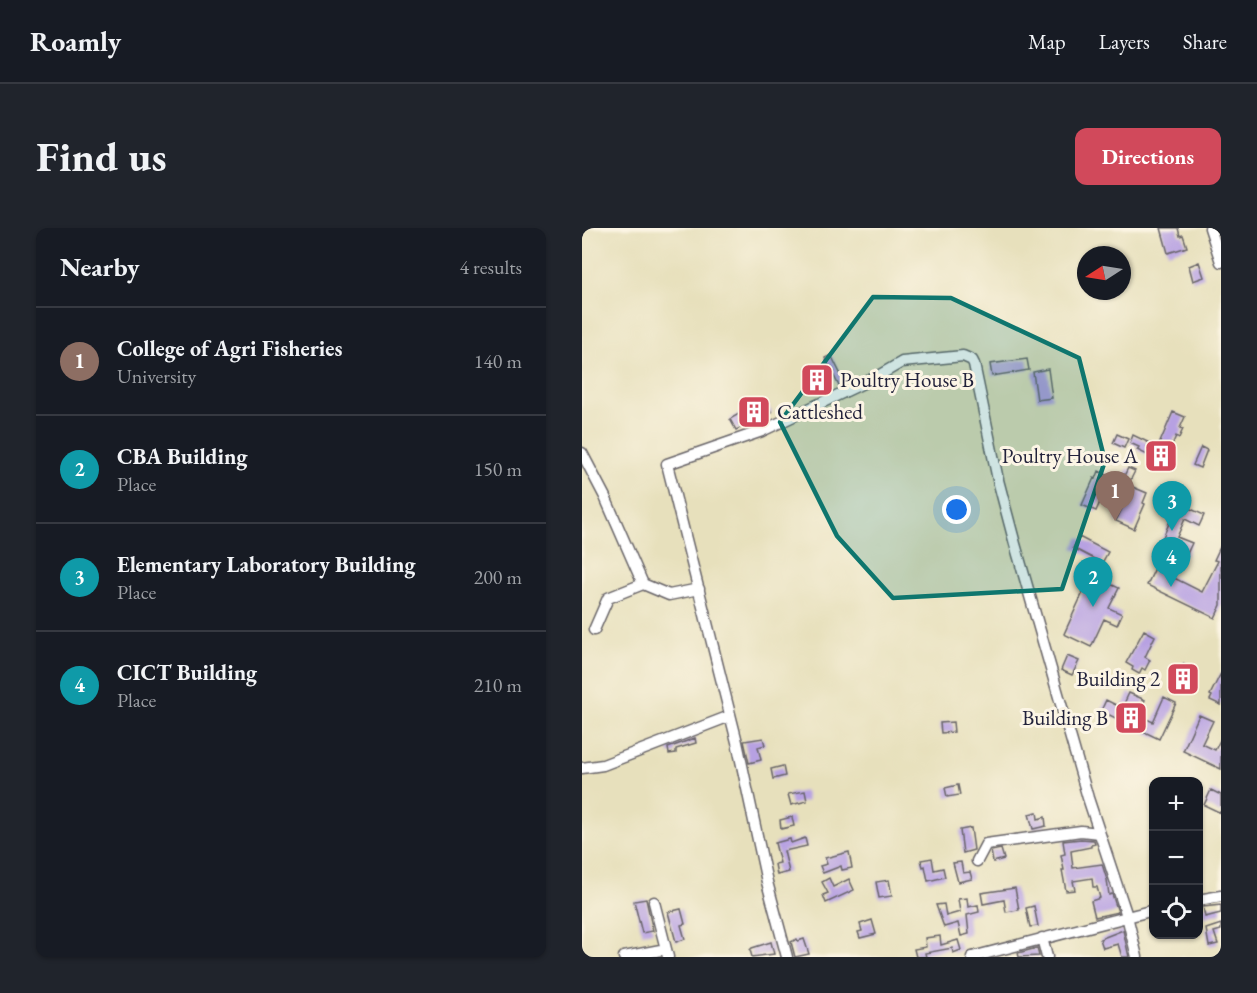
<!DOCTYPE html>
<html lang="en">
<head>
<meta charset="utf-8">
<style>
	:root { --surface:#171b24; --page:#20242c; --text:#f1f3f6; --muted:#9ea1a6; --line:#363941; --accent:#d1495b }
	body { margin:0; font-family:"EB Garamond",serif; background:var(--page); color:var(--text) }
	.controls { position:absolute; right:18px; bottom:18px; display:grid; overflow:hidden; border-radius:12px; box-shadow:0 2px 4px #0004 }
	.controls button { width:54px; height:54px; display:grid; place-items:center; padding:0; border:0; border-bottom:2px solid var(--line); background:var(--surface); color:var(--text); font:30px sans-serif }
	.compass { position:absolute; left:495px; top:18px; width:54px; height:54px; border-radius:50%; background:var(--surface); box-shadow:0 2px 4px #0004; rotate:258deg }
	.you { position:absolute; left:375px; top:282px; width:21px; height:21px; margin:-15px; border:4px solid #fff; border-radius:50%; background:#1a73e8; box-shadow:0 0 0 9px #1a73e833 }
	.badge { display:grid; place-items:center; width:39px; height:39px; border-radius:50%; background:var(--accent); color:#fff; font-size:20px; font-weight:700 }
	.pin { position:absolute; translate:-50% -50px; filter:drop-shadow(0 2px 3px #0008) }
	.pin::after { content:''; position:absolute; top:32px; width:21px; height:18px; background:inherit; clip-path:polygon(0 0,100% 0,50% 100%) }
	.list { margin:0; padding:0; list-style:none }
	h2 { display:flex; justify-content:space-between; align-items:center; height:78px; margin:0; padding:0 24px; font-size:26px }
	h2 small { font-size:20px; font-weight:400; color:var(--muted) }
	.list li { display:grid; grid-template-columns:39px 1fr auto; gap:18px; align-items:center; box-sizing:border-box; height:108px; padding:0 24px; border-top:2px solid var(--line) }
	.list b { display:block; font-size:22px; white-space:nowrap }
	.list p { margin:0; font-size:20px; white-space:nowrap; color:var(--muted) }
	.list em { font-size:20px; font-style:normal; color:var(--muted) }
	.icon { flex:none; width:33px; height:33px; fill:none; stroke:currentColor; stroke-width:2; stroke-linecap:round; stroke-linejoin:round }
	.map { position:relative; flex:none; width:639px; height:729px; overflow:hidden; border-radius:12px }
	header { display:flex; align-items:center; gap:36px; box-sizing:border-box; height:84px; padding:0 30px; background:var(--surface); border-bottom:2px solid var(--line) }
	header strong { font-size:28px }
	nav { display:flex; gap:33px; margin-inline-start:auto; font-size:21px }
	.intro { display:flex; align-items:center; justify-content:space-between; box-sizing:border-box; height:144px; padding:0 36px }
	h1 { margin:0; font-size:42px }
	.button { padding:15px 27px; border-radius:12px; background:var(--accent); color:#fff; font-size:21px; font-weight:700 }
	main { display:flex; gap:36px; padding:0 36px }
	aside { flex:1; background:var(--surface); border-radius:12px; box-shadow:0 2px 4px #0004 }
	.map>svg:first-child { display:block }
	.building { fill:#b7a1e2 }
	.lines { fill:none; stroke-linecap:round; stroke-linejoin:round }
	.minor-casing { stroke:#676468; stroke-width:13 }
	.minor { stroke:#fff; stroke-width:10 }
	.marked { fill:#0f766e; fill-opacity:0.2; stroke:#0f766e; stroke-width:4.5; stroke-linejoin:round }
	.labels { text-anchor:middle; stroke-width:6; stroke-linejoin:round; paint-order:stroke }
	.poi-label { font-size:21px; fill:#22223b; stroke:#fcf5e5; text-anchor:end }
</style>
</head>
<body>
<header>
<strong>Roamly</strong>
<nav><a>Map</a><a>Layers</a><a>Share</a></nav>
</header>
<div class="intro"><h1>Find us</h1><a class="button">Directions</a></div>
<main>
<aside>
<h2>Nearby<small>4 results</small></h2>
<ul class="list">
<li><span class="badge" style="background:#8d6e63">1</span><div><b>College of Agri Fisheries</b><p>University</p></div><em>140 m</em></li>
<li><span class="badge" style="background:#0f9aa8">2</span><div><b>CBA Building</b><p>Place</p></div><em>150 m</em></li>
<li><span class="badge" style="background:#0f9aa8">3</span><div><b>Elementary Laboratory Building</b><p>Place</p></div><em>200 m</em></li>
<li><span class="badge" style="background:#0f9aa8">4</span><div><b>CICT Building</b><p>Place</p></div><em>210 m</em></li>
</ul>
</aside>
<div class="map">
<svg width="639" height="729" viewBox="0 0 639 729">
	<rect width="100%" height="100%" fill="#fcf5e5"/>
	<filter id="ink" filterUnits="userSpaceOnUse"><feTurbulence type="fractalNoise" baseFrequency=".0167" numOctaves="2"/><feDisplacementMap in="SourceGraphic" scale="12" xChannelSelector="R" yChannelSelector="G"/><feConvolveMatrix kernelMatrix="1 2 1 2 8 2 1 2 1" color-interpolation-filters="sRGB"/></filter>
	<filter id="wash" filterUnits="userSpaceOnUse"><feTurbulence type="fractalNoise" baseFrequency=".008" numOctaves="4" result="noise"/><feDisplacementMap in="SourceGraphic" scale="24" xChannelSelector="R" yChannelSelector="G"/><feGaussianBlur stdDeviation="1.35" result="paint"/><feColorMatrix in="noise" values="0 0 0 0 0 0 0 0 0 0 0 0 0 0 0 0 0 1.4 0 .05"/><feComposite in="paint" operator="in"/></filter>
	<g filter="url(#wash)">
		<rect width="100%" height="100%" fill="#e7e0bc"/>
		<g id="blocks">
			<path class="building" d="M579 0H596L598 8 601 7 605 19 586 25Z
				M617 34 622 49 611 53 607 38Z
				M249 127 263 155 257 158 243 130Z
				M445 131 447 142 410 148 408 136Z
				M236 139 244 161 234 165 226 143Z
				M466 141 470 170 455 172 451 144Z
				M174 174 176 179 184 174 190 185 154 202 148 191 164 182 163 179Z
				M591 184 603 189 598 200 601 201 597 210 594 208 579 242 568 237 572 230 555 222 557 219 548 215 551 207 576 219Z
				M535 206 546 211 542 220 531 215Z
				M619 219 625 222 618 240 611 237Z
				M546 240 553 243 546 257 565 265 561 275 563 276 552 301 534 293 544 272 523 263 514 283 500 277 512 250 514 251 517 243 539 254Z
				M596 275 622 287 617 298 603 291 595 309 610 315 604 328 590 321 580 344 620 364 636 333 632 332 639 317V377L633 390 565 357 575 336 570 334Z
				M497 309 526 324 520 335 491 320Z
				M509 347 537 360 527 380 540 386 535 397 522 391 509 419 482 406Z
				M562 402 573 408 563 429 568 432 563 442 560 440 557 446 550 442 551 439 544 435Z
				M485 428 497 433 490 447 479 442Z
				M601 436 613 442 601 466 589 460Z
				M639 445V477L628 472 630 468 628 467Z
				M547 465 563 472 556 487 571 494 582 469 594 475 577 511 519 483 524 472 540 480Z
				M617 487 631 493 620 516 633 522 639 510V541L601 523Z
				M371 494 372 504 359 505 358 495Z
				M113 510 114 515 94 521V525L87 526 86 520Z
				M181 510 183 517 176 519 179 532 167 535 162 513Z
				M201 538 203 548 191 551 189 541Z
				M376 557 378 567 365 569 363 560Z
				M629 562 639 567V585L622 577Z
				M223 563 225 573 209 577 206 566Z
				M455 584 456 591 463 589 464 598 451 601 447 586Z
				M210 589 212 598 199 601 198 592Z
				M389 600 392 622 381 625 378 602Z
				M223 610 225 618 202 623 207 644 195 647 193 636 198 635 193 615 208 611 209 615Z
				M499 611 512 612 513 616 509 617V619L489 623 491 640 520 636 525 652 527 667 530 666 536 684 513 689 509 673 518 670 515 659H511L510 650 491 653 493 662 484 663 480 642H482L479 627 483 626 481 613Z
				M419 621 422 631 411 634 409 623Z
				M267 624 270 640 260 642 259 638 241 645 238 638 245 636 243 630Z
				M350 630 352 642 361 640 363 649 346 653 343 638 341 639 339 632Z
				M379 634 381 645 388 644 390 651 376 654 371 635Z
				M247 650 251 659 267 651 272 662 244 675 241 667 246 665 240 654Z
				M307 652 310 668 297 670 294 654Z
				M433 660 437 682 424 684 422 672 401 676 399 665Z
				M385 670 386 679 396 677 397 684 385 687 387 706 379 708 376 695 362 699 354 677 362 676 364 688 378 684 376 671Z
				M64 671 71 703 60 705 52 673Z
				M639 677V685L623 689 621 679Z
				M452 678 456 698 448 699 444 680Z
				M99 681 103 696 99 697 103 711 94 714 86 684Z
				M290 692 294 706 278 710 276 704 280 703 278 696Z
				M639 696V702L632 704 636 716 627 718 624 701Z
				M541 702 547 729H540L536 716 521 720 518 711Z
				M358 708 359 717 376 712 379 722 371 725 370 720 343 725 344 729H334L332 721 344 719 343 710Z
				M215 711 216 713 222 711 227 726 213 729 209 714Z
				M189 714 192 726 170 729 168 722 170 720Z
				M455 720 457 728 437 729 436 725Z"/>
		</g>
	</g>
	<g filter="url(#ink)">
		<use href="#blocks" fill-opacity="0" stroke="#676468" stroke-width="1.5"/>
		<g class="lines">
			<defs>
				<path id="minor" d="M628 0 639 34
					M0 225 23 269 61 356
					M12 402 26 370 61 356 87 367 117 361
					M0 540 21 537 148 488
					M395 633 404 616 499 603 517 605
					M616 672 639 668
					M72 674 86 729
					M460 710 465 729
					M42 729 84 721
					M205 729 185 654 155 514 85 236 180 203 296 148 320 134 381 128 390 132 392 136 416 252 433 316 506 570 545 688 555 729
					M390 729 572 682"/>
			</defs>
			<use href="#minor" class="minor-casing"/>
			<use href="#minor" class="minor"/>
		</g>
	</g>
	<path class="marked" d="M291 69 369 70 497 130 523 233 480 361 311 370 255 308 198 194Z"/>
	<defs>
		<symbol id="building-square" viewBox="-11 -11 22 22"><rect x="-9" y="-9" width="18" height="18" rx="4" fill="#d1495b" stroke="#fcf5e5"/><path d="M-4-6H4V6H1V3H-1V6H-4ZM-2.5-4.3h1.7v1.8h-1.7ZM.8-4.3h1.7v1.8H.8ZM-2.5-1h1.7V.8h-1.7ZM.8-1h1.7V.8H.8Z" fill="#fff"/></symbol>
	</defs>
	<g fill-rule="evenodd">
		<use href="#building-square" x="216" y="133" width="38" height="38"/>
		<use href="#building-square" x="153" y="165" width="38" height="38"/>
		<use href="#building-square" x="560" y="209" width="38" height="38"/>
		<use href="#building-square" x="582" y="432" width="38" height="38"/>
		<use href="#building-square" x="530" y="471" width="38" height="38"/>
	</g>
	<g class="labels">
		<g class="poi-label">
			<text x="258" y="159" text-anchor="start">Poultry House B</text>
			<text x="195" y="191" text-anchor="start">Cattleshed</text>
			<text x="556" y="235">Poultry House A</text>
			<text x="578" y="458">Building 2</text>
			<text x="526" y="497">Building B</text>
		</g>
	</g>
</svg>
<div class="controls">
<button>+</button>
<button>−</button>
<button><svg class="icon" aria-label="locate" viewBox="0 0 24 24"><circle cx="12" cy="12" r="6"/><path d="M12 2v4M12 18v4M2 12h4M18 12h4"/></svg></button>
</div>
<svg class="compass" viewBox="-18 -18 36 36"><path d="M0-13l5 13h-10z" fill="#e53935"/><path d="M0 13l5-13h-10z" fill="#9ea1a6"/></svg>
<div class="you"></div>
<div class="pin badge" style="left:533px;top:293px;background:#8d6e63">1</div>
<div class="pin badge" style="left:511px;top:379px;background:#0f9aa8">2</div>
<div class="pin badge" style="left:590px;top:303px;background:#0f9aa8">3</div>
<div class="pin badge" style="left:589px;top:359px;background:#0f9aa8">4</div>
</div>
</main>
</body>
</html>
